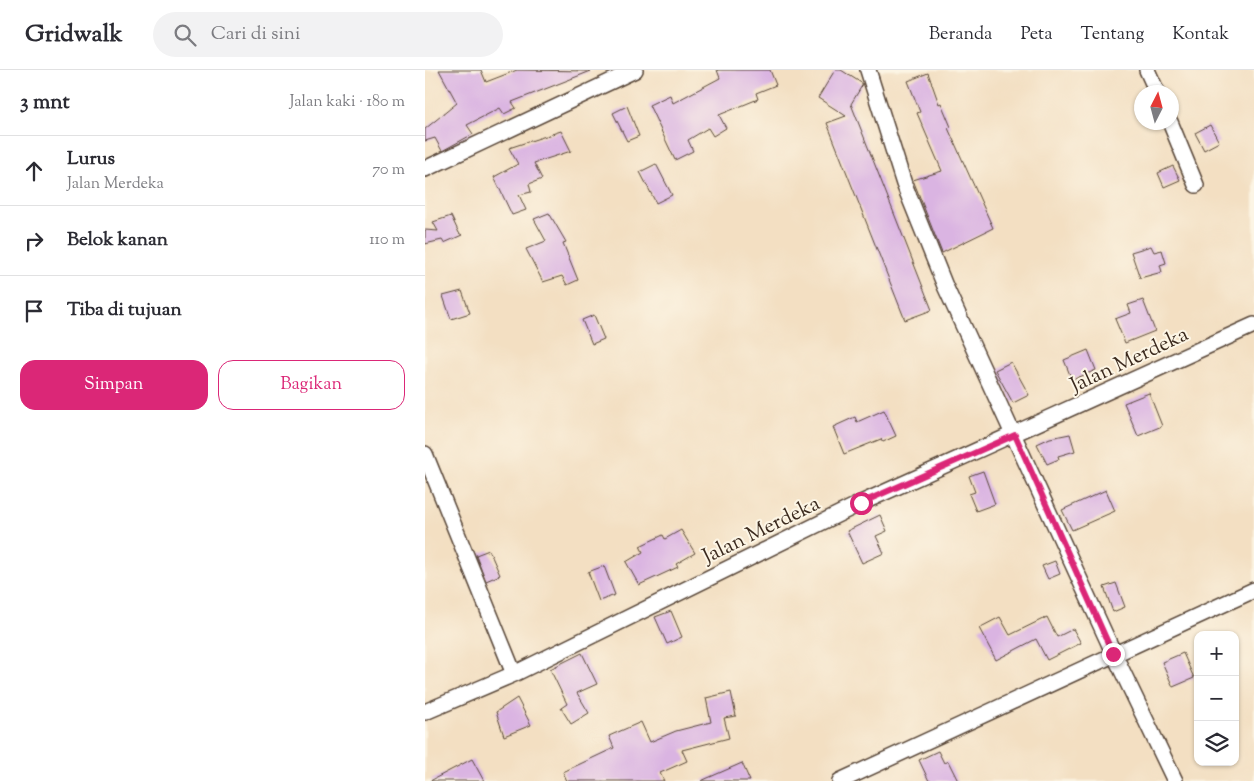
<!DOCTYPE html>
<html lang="id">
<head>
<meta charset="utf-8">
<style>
	:root { --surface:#fff; --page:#f2f2f3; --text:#2b2b33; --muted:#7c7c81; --line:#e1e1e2; --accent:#db2777 }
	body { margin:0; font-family:"Sorts Mill Goudy",serif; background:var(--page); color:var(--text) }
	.controls { position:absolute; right:15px; bottom:15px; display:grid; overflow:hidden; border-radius:10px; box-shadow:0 1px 4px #0004 }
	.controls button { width:45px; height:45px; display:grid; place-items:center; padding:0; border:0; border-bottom:1px solid var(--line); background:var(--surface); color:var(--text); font:25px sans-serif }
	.compass { position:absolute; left:709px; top:15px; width:45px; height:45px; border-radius:50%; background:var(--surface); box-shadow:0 1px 4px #0004; rotate:6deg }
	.stop { position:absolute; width:15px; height:15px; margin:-11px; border:4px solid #db2777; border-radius:50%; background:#fff }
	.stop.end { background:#db2777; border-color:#fff; box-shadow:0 1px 5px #0008 }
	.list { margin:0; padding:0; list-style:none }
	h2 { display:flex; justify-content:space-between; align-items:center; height:65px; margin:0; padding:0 20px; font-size:21px }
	h2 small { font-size:16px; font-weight:400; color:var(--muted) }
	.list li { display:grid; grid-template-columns:32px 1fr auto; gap:15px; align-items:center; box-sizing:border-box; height:70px; padding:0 20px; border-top:1px solid var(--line) }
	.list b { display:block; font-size:19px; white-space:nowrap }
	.list p { margin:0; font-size:16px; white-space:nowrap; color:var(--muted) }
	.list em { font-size:16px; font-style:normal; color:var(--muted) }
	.actions { display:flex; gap:10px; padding:15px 20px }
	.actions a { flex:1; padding:11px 0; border:1px solid var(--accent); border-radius:15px; text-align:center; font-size:18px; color:var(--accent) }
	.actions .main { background:var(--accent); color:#fff }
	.icon { flex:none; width:28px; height:28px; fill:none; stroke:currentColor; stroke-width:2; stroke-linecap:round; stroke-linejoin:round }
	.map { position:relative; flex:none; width:829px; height:711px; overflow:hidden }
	header { display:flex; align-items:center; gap:30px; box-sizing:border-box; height:70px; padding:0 25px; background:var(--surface); border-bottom:1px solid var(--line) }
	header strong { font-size:24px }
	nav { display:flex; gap:28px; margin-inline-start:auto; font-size:18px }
	.search { width:350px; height:45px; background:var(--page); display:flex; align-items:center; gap:12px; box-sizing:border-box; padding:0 18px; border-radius:28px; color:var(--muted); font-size:19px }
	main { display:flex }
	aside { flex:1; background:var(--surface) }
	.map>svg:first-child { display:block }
	.building { fill:#dab4e2 }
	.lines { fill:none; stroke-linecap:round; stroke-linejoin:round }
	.street-casing { stroke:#574537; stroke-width:18 }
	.street { stroke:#fff; stroke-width:15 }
	.route { stroke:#db2777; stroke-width:6 }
	.labels { text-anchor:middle; stroke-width:4; stroke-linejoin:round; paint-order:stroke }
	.street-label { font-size:21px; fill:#3b2a1e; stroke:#fcf5e5 }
</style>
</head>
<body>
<header>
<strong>Gridwalk</strong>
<div class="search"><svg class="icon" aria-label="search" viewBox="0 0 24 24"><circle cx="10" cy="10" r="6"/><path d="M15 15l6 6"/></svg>Cari di sini</div>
<nav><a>Beranda</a><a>Peta</a><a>Tentang</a><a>Kontak</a></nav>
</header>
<main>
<aside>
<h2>3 mnt<small>Jalan kaki · 180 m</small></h2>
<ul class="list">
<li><svg class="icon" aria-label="ahead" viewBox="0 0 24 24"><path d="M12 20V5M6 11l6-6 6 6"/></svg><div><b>Lurus</b><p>Jalan Merdeka</p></div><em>70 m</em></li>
<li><svg class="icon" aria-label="right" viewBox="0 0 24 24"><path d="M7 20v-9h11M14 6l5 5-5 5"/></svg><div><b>Belok kanan</b></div><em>110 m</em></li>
<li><svg class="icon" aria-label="arrive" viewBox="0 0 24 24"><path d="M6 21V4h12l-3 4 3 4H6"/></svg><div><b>Tiba di tujuan</b></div></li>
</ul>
<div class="actions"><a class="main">Simpan</a><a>Bagikan</a></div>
</aside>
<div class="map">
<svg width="829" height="711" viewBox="0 0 829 711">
	<rect width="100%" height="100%" fill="#fcf5e5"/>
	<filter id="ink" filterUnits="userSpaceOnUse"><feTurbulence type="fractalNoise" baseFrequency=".02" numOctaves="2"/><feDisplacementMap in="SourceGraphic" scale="10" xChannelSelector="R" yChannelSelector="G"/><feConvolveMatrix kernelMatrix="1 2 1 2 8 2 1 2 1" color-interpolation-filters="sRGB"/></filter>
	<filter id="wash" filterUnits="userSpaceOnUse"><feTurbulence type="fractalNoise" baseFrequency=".0096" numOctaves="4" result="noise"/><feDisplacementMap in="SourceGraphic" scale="20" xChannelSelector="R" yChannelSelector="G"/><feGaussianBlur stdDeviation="1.12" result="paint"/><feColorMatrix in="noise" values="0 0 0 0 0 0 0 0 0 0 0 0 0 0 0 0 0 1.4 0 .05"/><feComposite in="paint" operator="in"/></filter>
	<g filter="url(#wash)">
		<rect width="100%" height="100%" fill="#f3dfc2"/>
		<g id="blocks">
			<path class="building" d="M14 0H56L61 12 92 0 166 1 87 32 91 38 79 44 75 38 42 55 48 64 17 81 10 68 0 71V59L32 33Z
				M292 0H345L351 15 331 23 333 29 294 45 301 58 288 66 283 58 263 70 268 81 250 90 224 35 245 25 248 33 295 8Z
				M410 0H416L438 14 426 34 507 240 480 250 402 53 421 46 393 28Z
				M503 3 514 34 516 33 526 57 523 58 568 158 517 183 488 110 517 101 492 43 495 42 483 11Z
				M202 36 214 66 202 71 188 43Z
				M785 55 794 72 779 80 770 63Z
				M136 61 146 81 109 93 117 109 104 114 106 122 94 125 101 140 87 145 69 107 93 94 84 78Z
				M231 94 247 125 231 133 215 102Z
				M748 96 755 110 739 117 733 103Z
				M124 143 141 172 138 173 153 210 142 215 137 206 118 212 101 179 121 171 109 149Z
				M26 146 34 163 37 165 19 173 17 170 0 174V160L13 161 8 152Z
				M726 176 729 182 737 180 741 193 735 195 737 202 715 208 706 182Z
				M37 221 45 243 26 249 18 226Z
				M718 230 730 261 700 273 690 249 706 243 703 235Z
				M169 245 179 269 167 274 157 250Z
				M663 280 671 300 647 310 639 290Z
				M586 292 604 325 588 333 570 300Z
				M724 323 737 356 713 366 699 333Z
				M459 340 471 366 458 372 456 369 419 384 408 357 430 347 432 352Z
				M645 364 650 381 633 386 634 389 622 394 612 374 625 368Z
				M558 401 570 434 551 441 544 424 550 422 544 406Z
				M681 420 690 441 647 460 637 440Z
				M455 445 462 461 451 466 459 483 437 493 422 461Z
				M256 460 270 483 251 494 253 497 214 515 201 492 218 482 215 476 238 465 240 469Z
				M64 480 75 505 61 511 51 485Z
				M630 491 635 504 623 509 617 496Z
				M179 496 190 525 174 531 163 502Z
				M691 513 700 537 688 542 679 517Z
				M246 541 257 567 242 574 230 547Z
				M575 547 585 565 622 547 632 567 648 559 656 573 622 590 611 569 571 590 554 558Z
				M157 583 172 614 152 623 164 643 146 654 136 638 142 634 125 599Z
				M758 583 769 608 748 617 737 592Z
				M306 622 311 646 299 648 304 668 257 680 262 691 235 703 239 711H142L138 702 189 678 184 666 216 652 225 672 251 661 286 652 281 628Z
				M92 628 106 655 79 666 71 642Z
				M513 681 519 693 523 691 533 711H504L494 690Z
				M47 689 59 711H5Z
				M317 693 325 711H276Z"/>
		</g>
	</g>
	<g filter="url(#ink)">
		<use href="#blocks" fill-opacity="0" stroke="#574537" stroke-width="1"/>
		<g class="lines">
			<defs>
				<path id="street" d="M443 0 479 114 520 216 689 584 750 711
					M722 0 732 22
					M745 52 771 115
					M0 99 210 0
					M0 384 89 604
					M0 642 89 604 436 433 829 255
					M415 711 829 520"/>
			</defs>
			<use href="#street" class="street-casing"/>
			<use href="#street" class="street"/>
		</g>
	</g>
	<g class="lines" filter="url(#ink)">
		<path class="route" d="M436 433 590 365 688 584"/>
	</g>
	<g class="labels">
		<g class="street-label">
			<text transform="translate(704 289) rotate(-25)" y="7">Jalan Merdeka</text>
			<text transform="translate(336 459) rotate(-26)" y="7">Jalan Merdeka</text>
		</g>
	</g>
</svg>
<div class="controls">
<button>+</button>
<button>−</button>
<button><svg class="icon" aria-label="layers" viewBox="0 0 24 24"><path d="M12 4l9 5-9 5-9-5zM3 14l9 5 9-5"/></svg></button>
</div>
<svg class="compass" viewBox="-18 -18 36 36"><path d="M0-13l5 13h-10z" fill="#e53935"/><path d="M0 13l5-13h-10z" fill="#7c7c81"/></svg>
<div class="stop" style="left:436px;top:433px"></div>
<div class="stop end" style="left:688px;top:584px"></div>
</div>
</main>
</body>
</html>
